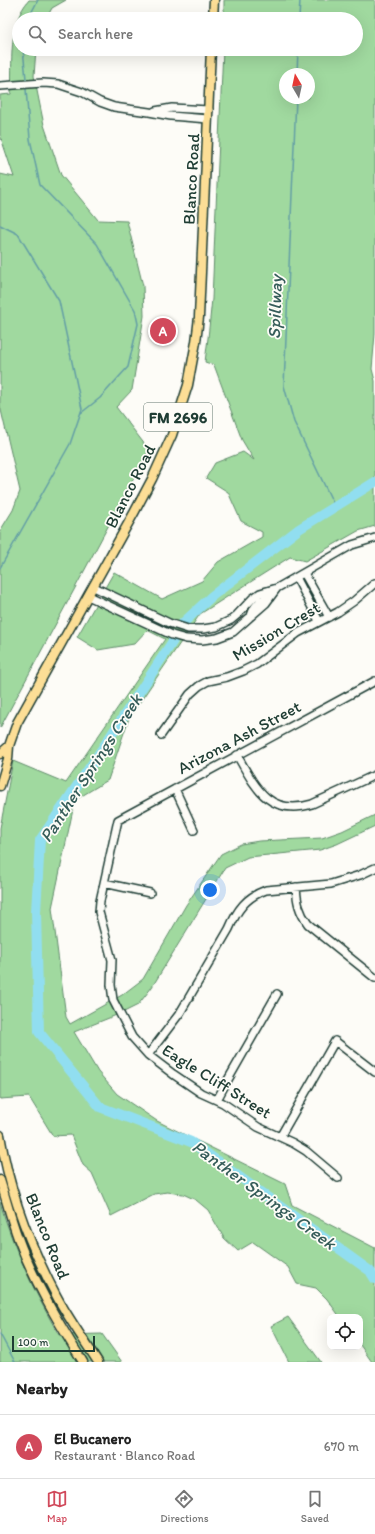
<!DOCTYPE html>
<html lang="en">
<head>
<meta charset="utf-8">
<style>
	:root { --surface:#fff; --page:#f2f2f2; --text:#222; --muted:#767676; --line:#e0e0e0; --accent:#d1495b }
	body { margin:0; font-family:Itim,sans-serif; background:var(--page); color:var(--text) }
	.controls { position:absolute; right:12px; bottom:12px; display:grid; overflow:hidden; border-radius:8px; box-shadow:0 4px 16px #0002 }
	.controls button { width:36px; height:36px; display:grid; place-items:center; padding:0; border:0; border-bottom:1px solid var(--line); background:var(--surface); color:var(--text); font:20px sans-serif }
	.compass { position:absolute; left:279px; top:68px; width:36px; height:36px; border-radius:50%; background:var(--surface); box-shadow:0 4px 16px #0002; rotate:351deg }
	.scale { position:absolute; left:12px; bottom:10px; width:83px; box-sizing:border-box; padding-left:4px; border:2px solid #1f3d34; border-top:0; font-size:11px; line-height:14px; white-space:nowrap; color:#1f3d34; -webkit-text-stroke:3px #fdfcf7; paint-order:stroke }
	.you { position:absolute; left:210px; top:890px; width:14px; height:14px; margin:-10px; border:3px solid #fff; border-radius:50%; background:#1a73e8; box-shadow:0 0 0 6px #1a73e833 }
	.badge { display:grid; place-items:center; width:26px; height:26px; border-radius:50%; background:var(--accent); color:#fff; font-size:13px; font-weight:700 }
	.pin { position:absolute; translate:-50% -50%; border:2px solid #fff; box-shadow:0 1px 4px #0006 }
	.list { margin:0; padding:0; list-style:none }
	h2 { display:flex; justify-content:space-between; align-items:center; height:52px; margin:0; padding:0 16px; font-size:17px }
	h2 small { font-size:13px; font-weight:400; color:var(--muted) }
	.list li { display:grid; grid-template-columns:26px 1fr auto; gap:12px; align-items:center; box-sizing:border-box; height:64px; padding:0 16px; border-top:1px solid var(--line) }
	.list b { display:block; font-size:15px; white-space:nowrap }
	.list p { margin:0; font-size:13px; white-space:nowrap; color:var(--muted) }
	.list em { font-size:13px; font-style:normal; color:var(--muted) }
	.icon { flex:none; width:22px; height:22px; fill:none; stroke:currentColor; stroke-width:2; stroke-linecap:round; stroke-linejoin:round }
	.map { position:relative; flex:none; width:375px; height:1362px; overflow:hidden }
	.search { position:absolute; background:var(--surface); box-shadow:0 4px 16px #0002; left:12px; right:12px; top:12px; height:44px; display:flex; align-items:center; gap:10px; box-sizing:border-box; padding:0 14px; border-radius:22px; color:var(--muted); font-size:15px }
	.sheet { height:116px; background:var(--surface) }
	nav { display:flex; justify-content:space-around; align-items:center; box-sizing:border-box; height:56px; border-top:1px solid var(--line); background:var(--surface); font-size:11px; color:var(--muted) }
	nav a { display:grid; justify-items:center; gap:2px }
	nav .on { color:var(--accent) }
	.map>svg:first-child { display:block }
	.green { fill:#a0d99f; stroke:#608b6a; fill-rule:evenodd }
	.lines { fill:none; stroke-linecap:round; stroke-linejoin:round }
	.stream { stroke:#639ea5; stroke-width:1.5 }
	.river { stroke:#91def0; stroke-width:10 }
	.minor-casing { stroke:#1f3d34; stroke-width:10 }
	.major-casing { stroke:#1f3d34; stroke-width:11 }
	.minor { stroke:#fdfcf7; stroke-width:7 }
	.major { stroke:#fcde96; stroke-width:8 }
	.labels { text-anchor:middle; stroke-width:3.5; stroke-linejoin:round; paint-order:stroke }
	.shield { fill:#fdfcf7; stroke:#62766e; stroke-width:1 }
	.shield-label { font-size:16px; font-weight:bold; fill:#1f3d34 }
	.street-label { font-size:17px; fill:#1f3d34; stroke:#fdfcf7 }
	.water-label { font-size:18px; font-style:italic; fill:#365d5a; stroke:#fdfcf7 }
</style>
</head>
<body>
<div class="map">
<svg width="375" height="1362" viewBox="0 0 375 1362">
	<rect width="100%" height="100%" fill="#fdfcf7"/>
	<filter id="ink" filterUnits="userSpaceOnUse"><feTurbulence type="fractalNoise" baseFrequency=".025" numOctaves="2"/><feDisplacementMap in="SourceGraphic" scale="8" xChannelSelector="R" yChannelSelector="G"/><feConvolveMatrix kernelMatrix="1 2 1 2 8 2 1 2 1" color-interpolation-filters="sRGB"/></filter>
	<g filter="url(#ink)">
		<path class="green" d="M29 0H66L52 8 46 19H19V49H36L34 76 44 125 61 175 98 220 127 221 143 286 144 316 132 390 116 407 149 450 0 728V531L13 510 20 491 0 406V174L14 177 0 135V95L11 94C13 63 7 25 29 0Z
			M224 0H375V334L372 369 375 381V526L358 531 305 561 290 557 200 614 129 718 108 780 75 800 52 908 66 1017 70 1024 122 995 143 979 186 905 221 854 241 844 259 841 322 838 342 831 375 815V826L337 844 320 850 248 857 225 868 152 987 138 1005 124 1012 74 1032 98 1072 117 1094 157 1121 285 1184 292 1205 375 1248V1362H372L360 1345V1317H340L327 1299 316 1288 297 1284 288 1267 253 1242 238 1251 224 1238 208 1210 196 1200 183 1194 167 1192 154 1194 111 1216 92 1173 83 1165 71 1135 53 1136 29 1097 0 1099V828L13 761 66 783 165 639 147 630 134 644 98 650 77 637 114 572 162 599 202 581 218 562 262 537V532L241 521 228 492 206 478 215 463 243 452 254 460 242 440 214 365 205 362 208 338 212 299 223 49H356V19H224ZM285 74H309V98H285Z
			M0 1202C13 1249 35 1293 59 1335L102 1334 122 1362H0Z
			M288 1317 321 1362H289L271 1326Z"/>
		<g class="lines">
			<path class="stream" d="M28 19 38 0
				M299 19 300 0
				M23 49 26 79
				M297 74 298 49
				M26 89 30 139 40 185 97 244 135 310 138 324 128 367 100 398 81 413
				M296 98 284 386 294 422 335 507
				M0 225 18 234 59 301 82 409 70 444 0 568
				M0 1334 15 1362"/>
			<path class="river" d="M183 623 212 596 299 529 375 482
				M173 641 98 755 40 840 36 912 39 1032 100 1107 191 1142 370 1271 375 1279"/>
			<defs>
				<path id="minor" d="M0 86 43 83 58 84 82 92 100 102 114 107 149 112 171 116 208 119
					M155 111 172 108 209 110
					M304 573 329 617
					M296 577 319 621
					M94 587 169 623 188 629H203L216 627 231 620 237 615 253 598 260 593 277 588 352 545 375 538
					M88 596 172 635 186 639 202 640 217 638 233 632 266 603 277 588
					M251 616C254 605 260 600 270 596
					M161 735 190 694 199 686 208 681 227 677 243 671 257 664 298 633 338 612 354 601 375 583
					M237 755C255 787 269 817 312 804L375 775
					M175 789 194 830
					M104 883 150 893
					M296 887C297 902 299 912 308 924L375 978
					M148 1055 180 1013 229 929C237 910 246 897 266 890L331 884 360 875 375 868
					M217 1100 225 1085 277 994
					M280 1137 335 1041 375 1072
					M338 1178 306 1151 293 1143 258 1127 223 1103 201 1093 173 1074 148 1055 132 1037 113 1000 111 985 112 960 99 912 100 901 118 820 375 681"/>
				<path id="major" d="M213 19 214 0
					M0 754 9 746
					M0 786 8 759 9 746 17 723 134 513 152 479 172 435 188 385 196 342 199 317 211 49
					M0 1135C9 1190 30 1246 56 1295 68 1318 84 1340 98 1362
					M0 1180C6 1199 11 1219 18 1238 34 1282 58 1322 83 1362"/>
			</defs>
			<use href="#minor" class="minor-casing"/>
			<use href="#major" class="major-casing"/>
			<use href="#minor" class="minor"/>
			<use href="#major" class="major"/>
		</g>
	</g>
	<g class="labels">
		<rect class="shield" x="144" y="403" width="68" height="28" rx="3"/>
		<g class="shield-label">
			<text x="178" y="423">FM 2696</text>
		</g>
		<g class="street-label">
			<text transform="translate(191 179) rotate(-87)" y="6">Blanco Road</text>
			<text transform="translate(130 486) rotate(-63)" y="6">Blanco Road</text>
			<text transform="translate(276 631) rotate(-31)" y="6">Mission Crest</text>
			<text transform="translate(239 737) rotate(-28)" y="6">Arizona Ash Street</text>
			<text transform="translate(217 1081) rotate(32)" y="6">Eagle Cliff Street</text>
			<text transform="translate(48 1236) rotate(68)" y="6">Blanco Road</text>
		</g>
		<g class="water-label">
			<text transform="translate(275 307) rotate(-88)" y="6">Spillway</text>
			<text transform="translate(91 768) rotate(-57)" y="6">Panther Springs Creek</text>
			<text transform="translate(264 1195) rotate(36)" y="6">Panther Springs Creek</text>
		</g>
	</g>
</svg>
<div class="controls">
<button><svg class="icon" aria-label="locate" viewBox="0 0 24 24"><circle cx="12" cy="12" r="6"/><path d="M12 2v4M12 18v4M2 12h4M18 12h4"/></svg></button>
</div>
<svg class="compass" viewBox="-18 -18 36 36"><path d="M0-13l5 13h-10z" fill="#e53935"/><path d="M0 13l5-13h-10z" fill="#767676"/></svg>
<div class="scale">100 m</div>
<div class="you"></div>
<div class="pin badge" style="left:163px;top:331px">A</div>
<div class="search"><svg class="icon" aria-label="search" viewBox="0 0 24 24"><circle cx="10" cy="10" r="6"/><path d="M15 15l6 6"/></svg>Search here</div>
</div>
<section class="sheet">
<h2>Nearby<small></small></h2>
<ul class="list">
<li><span class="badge">A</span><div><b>El Bucanero</b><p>Restaurant · Blanco Road</p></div><em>670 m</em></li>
</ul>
</section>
<nav>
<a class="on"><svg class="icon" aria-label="map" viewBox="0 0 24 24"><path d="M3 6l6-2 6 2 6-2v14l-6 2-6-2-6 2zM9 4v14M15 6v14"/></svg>Map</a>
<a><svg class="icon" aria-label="directions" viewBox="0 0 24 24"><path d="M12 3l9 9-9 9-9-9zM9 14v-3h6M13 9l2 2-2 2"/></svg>Directions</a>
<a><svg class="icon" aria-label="saved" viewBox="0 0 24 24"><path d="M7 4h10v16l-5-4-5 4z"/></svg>Saved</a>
</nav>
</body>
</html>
